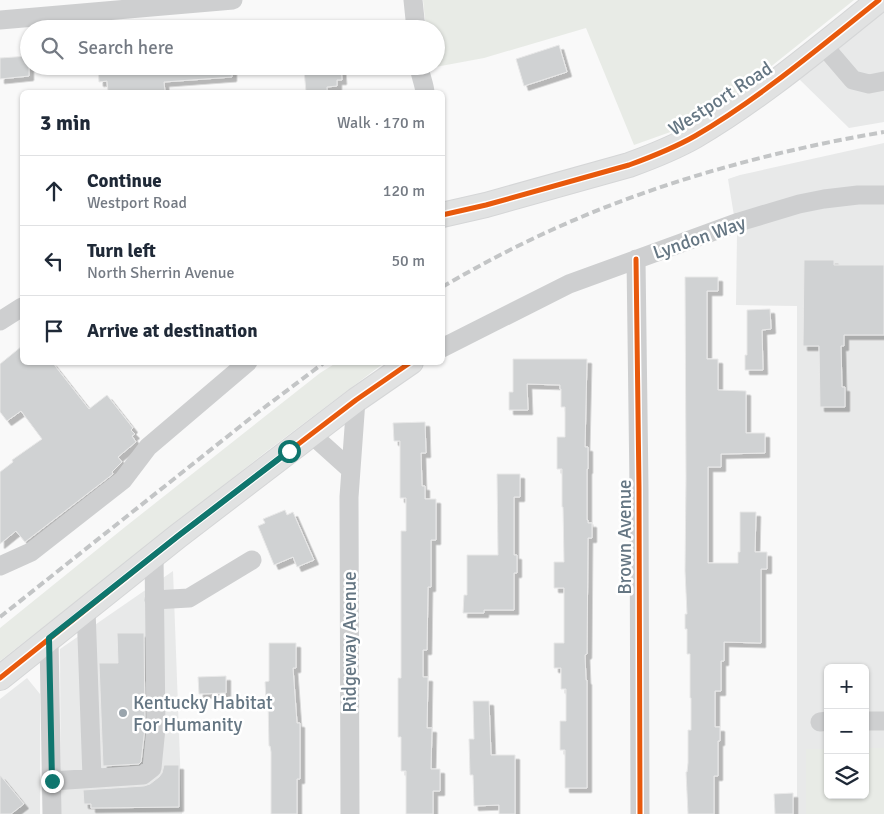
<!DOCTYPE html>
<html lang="en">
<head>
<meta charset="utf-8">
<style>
	:root { --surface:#fff; --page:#f2f2f3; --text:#1f2937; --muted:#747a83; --line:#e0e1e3 }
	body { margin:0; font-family:Signika,sans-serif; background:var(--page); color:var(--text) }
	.controls { position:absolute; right:15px; bottom:15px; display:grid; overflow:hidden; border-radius:8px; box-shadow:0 1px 4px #0004 }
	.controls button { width:45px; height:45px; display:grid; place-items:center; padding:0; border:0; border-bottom:1px solid var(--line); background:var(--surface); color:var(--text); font:25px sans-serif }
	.stop { position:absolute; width:15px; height:15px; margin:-11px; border:4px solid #0f766e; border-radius:50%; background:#fff }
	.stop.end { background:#0f766e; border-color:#fff; box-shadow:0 1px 5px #0008 }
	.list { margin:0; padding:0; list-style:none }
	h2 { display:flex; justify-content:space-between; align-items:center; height:65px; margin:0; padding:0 20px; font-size:21px }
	h2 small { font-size:16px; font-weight:400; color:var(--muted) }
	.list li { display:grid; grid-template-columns:32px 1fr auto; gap:15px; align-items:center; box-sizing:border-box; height:70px; padding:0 20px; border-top:1px solid var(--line) }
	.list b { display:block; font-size:19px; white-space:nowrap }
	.list p { margin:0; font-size:16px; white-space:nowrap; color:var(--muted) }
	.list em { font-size:16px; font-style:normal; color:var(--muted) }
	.icon { flex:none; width:28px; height:28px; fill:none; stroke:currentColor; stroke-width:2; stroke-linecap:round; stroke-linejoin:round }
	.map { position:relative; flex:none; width:884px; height:814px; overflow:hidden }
	.search { position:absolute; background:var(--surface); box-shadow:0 1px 4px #0004; left:20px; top:20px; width:425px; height:55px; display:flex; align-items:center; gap:12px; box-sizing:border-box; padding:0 18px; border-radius:28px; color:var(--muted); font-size:19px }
	.panel { position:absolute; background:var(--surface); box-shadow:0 1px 4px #0004; left:20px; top:90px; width:425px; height:275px; border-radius:8px }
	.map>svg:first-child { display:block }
	.built { fill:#e8e9e9; fill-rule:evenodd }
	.green { fill:#e8ebe6 }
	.building { fill:#d0d2d3; stroke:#e8e8e8; filter:url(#shadow) }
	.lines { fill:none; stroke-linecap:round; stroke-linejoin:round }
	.major-casing { stroke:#d5d6d7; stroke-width:26 }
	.minor { stroke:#cecfd0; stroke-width:19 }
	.major { stroke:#e1e2e2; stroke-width:24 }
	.rail { stroke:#c3c5c6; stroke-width:4; stroke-dasharray:8 4; stroke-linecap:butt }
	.cycleway-casing { stroke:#fff; stroke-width:8 }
	.cycleway { stroke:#e8590c; stroke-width:5 }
	.route { stroke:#0f766e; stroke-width:6 }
	.poi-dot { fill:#99a4ac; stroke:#fff; stroke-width:2 }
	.labels { text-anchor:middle; stroke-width:5; stroke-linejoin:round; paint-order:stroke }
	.street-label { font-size:19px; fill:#657683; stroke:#fff }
	.poi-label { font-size:19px; fill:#657683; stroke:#fff; text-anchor:start }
</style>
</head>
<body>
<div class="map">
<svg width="884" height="814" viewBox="0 0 884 814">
	<defs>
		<filter id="shadow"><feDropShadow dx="4.5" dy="4.5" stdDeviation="0" flood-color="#0004"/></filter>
	</defs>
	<rect width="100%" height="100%" fill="#f9f9f9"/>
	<path class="built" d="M884 10V122L849 128 798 78Z
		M884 143V814H797V306L736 305 737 234 728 179 740 175ZM828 668H865V795H828Z
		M173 571 182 814H61L60 649Z
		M27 678 40 694V814H0V699Z"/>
	<path class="green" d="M423 0H854L743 89 676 130 634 145 586 28 484 58 430 68V66H436V29H426Z
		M336 363H384L267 451 0 661V628L125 527 320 373Z
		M865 748H884V814H806V749H828V795H865Z"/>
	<path class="building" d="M559 45 567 72 524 86 516 59Z
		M29 56V76L0 79V58Z
		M98 66H232V77L164 82 165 92H108L107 81 99 82Z
		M310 66H341L342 80H337V86L327 87V92H306L304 70H310Z
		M804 260H834V265H884V335H844V346H841L842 387H845V407H820L819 346H803Z
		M685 277H718V291H707V359H718V390L746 391V433H765V453L721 454V467H708V563H738V552H740V512H756L755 552H767V569H761V643L724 642V661H721V691H715V727H720V741H718V776H714V814H688L686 772H687L688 763V730H691V698H690V654H687V629H685V614H687L685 571 686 478Z
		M770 309 771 329 762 330 763 370H745V355H747V310Z
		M22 346V362H52L89 409 107 395 133 428 131 430 135 434 132 436 136 442 118 457 122 462 112 472 113 474 25 542 16 531 0 544V472L13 462 12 460 42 439 21 411 7 421 0 412V364Z
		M513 359H587L585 447H588V469H587V520H588V523H592V538H588L587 654 585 655 586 680H587V788H565V750H560V721H566V689H561V668H554V643H564V588H554V562H564L563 507H562V469H557V437H565V407H561V389H560V385L527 384 528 410H509V392H513Z
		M425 422 426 453H421L422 486H425V499H436V540H431V587H428L427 650H423V677H428L427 728H432L431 769H440V791H433V814H406V771H401V737H398V678H401V531H406V498H400V441H394L393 423Z
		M497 474H520V497H514V555H517V573H514V610H484V613H463L464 595H467V555H498Z
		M285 510 287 515 293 512 314 560 297 567 293 557 274 565 258 526 265 523 263 519Z
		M117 633H144L145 728 141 762 139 764 103 766 99 663H118Z
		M269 643H296V668H293L297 723H300V779H297V814H271V752L270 746H269L268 701H266L265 682 269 681Z
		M226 676V693L199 694 198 677Z
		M473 701H489L491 755H515V814H499V805L474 806 473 775H470L469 739H474Z
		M164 765H179V807L91 808V804H84L83 790 144 786 150 784 159 777 162 773Z
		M0 775 24 804 11 814H0Z
		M793 793V814H775L774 794Z"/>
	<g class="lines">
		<defs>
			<path id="major" d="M442 215 486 205 629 165C651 157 674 148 695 136 760 98 820 47 879 0
				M0 678 178 536 356 400 411 362"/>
		</defs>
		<use href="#major" class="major-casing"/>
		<path class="minor" d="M413 0 416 29
			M0 20 233 0
			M823 45 853 80 869 84 884 81
			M419 66C420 75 424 83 425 92
			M636 259 639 488 640 814
			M0 321 22 307
			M442 348 569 284 739 222 799 204 824 199 858 195H884
			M311 434 351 470
			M0 566 31 552 123 480 148 447 248 362
			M154 600 189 598 252 560
			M86 609 92 778
			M49 638 52 814
			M865 721H884
			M820 722 828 721
			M52 781 143 775 152 768 156 728 154 555
			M350 814 349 497 356 400"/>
		<use href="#major" class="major"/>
		<path class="rail" d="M442 287C470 271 497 256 526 242 639 187 761 153 884 132
			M0 617 257 413 325 362"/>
		<defs>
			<path id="cycleway" d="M442 215 486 205 629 165C651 157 674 148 695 136 760 98 820 47 879 0
				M636 259 639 488 640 814
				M0 678 178 536 356 400 411 362"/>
		</defs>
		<use href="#cycleway" class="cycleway-casing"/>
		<use href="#cycleway" class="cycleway"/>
	</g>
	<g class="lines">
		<path class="route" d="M52 781 49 638 178 536 289 451"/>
	</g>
	<circle class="poi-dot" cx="123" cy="713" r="5"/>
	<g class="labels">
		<g class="street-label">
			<text transform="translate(720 98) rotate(-33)" y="7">Westport Road</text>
			<text transform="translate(699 237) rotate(-19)" y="7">Lyndon Way</text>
			<text transform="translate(624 537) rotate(-90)" y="7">Brown Avenue</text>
			<text transform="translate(349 642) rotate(-90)" y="7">Ridgeway Avenue</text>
		</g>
		<g class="poi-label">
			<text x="133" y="709">Kentucky Habitat<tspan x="133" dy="22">For Humanity</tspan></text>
		</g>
	</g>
</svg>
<div class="controls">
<button>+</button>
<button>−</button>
<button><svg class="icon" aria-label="layers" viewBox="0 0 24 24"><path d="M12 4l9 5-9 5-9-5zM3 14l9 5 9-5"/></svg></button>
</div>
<div class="stop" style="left:289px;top:451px"></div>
<div class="stop end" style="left:52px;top:781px"></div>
<div class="search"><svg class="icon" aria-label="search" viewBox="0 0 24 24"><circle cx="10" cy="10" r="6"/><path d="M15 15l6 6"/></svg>Search here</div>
<section class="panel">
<h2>3 min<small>Walk · 170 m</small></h2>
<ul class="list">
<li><svg class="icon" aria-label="ahead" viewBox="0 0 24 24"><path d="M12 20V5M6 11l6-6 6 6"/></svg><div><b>Continue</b><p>Westport Road</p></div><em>120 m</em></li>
<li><svg class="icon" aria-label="left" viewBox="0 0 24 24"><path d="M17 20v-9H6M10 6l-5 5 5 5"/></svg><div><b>Turn left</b><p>North Sherrin Avenue</p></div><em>50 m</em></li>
<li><svg class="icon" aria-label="arrive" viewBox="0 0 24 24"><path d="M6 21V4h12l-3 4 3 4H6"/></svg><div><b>Arrive at destination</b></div></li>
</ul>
</section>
</div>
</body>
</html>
